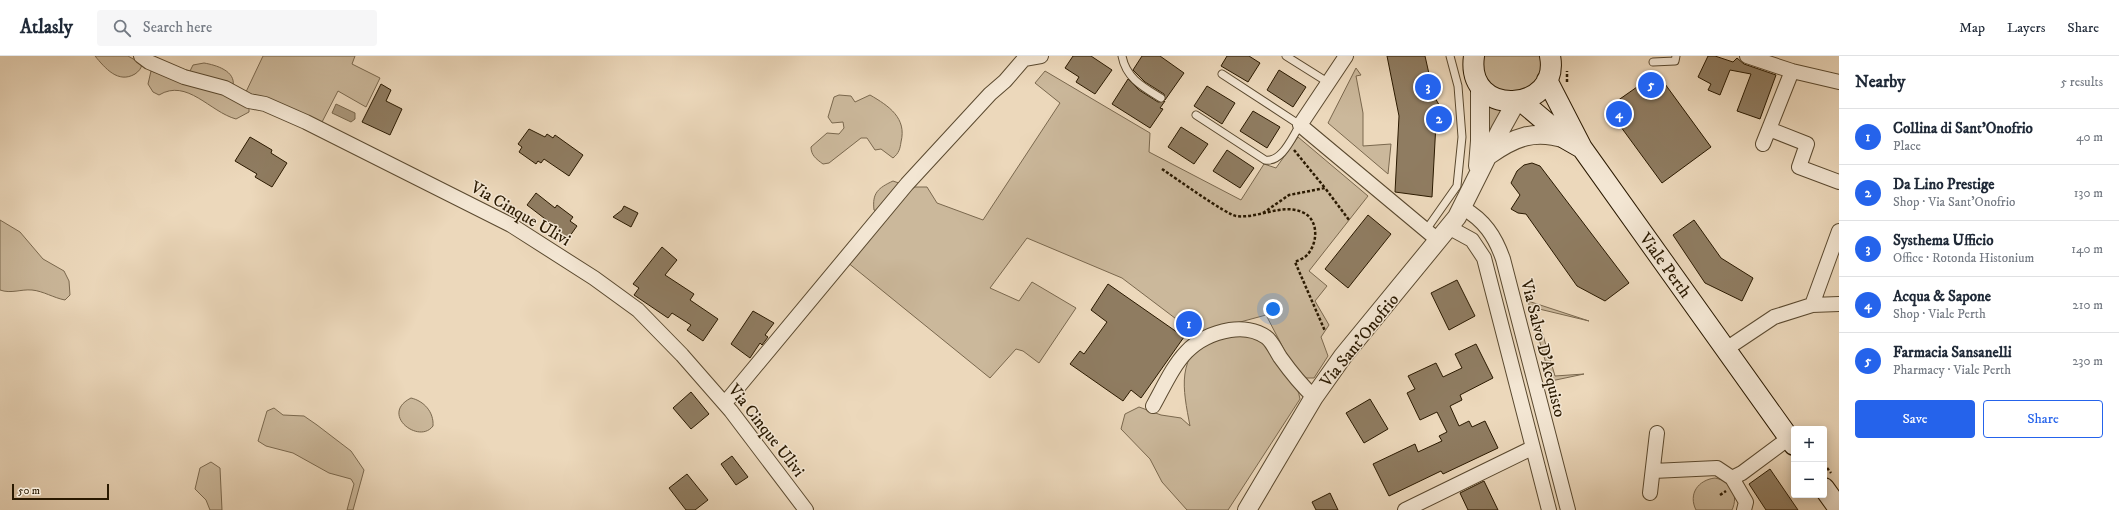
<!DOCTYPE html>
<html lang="en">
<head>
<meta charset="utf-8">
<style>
	:root { --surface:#fff; --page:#f6f6f7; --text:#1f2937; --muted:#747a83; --line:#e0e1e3; --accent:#2563eb }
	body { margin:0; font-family:"IM FELL DW Pica",serif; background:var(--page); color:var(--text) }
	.controls { position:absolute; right:12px; bottom:12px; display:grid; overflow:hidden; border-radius:4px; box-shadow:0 2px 10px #0003 }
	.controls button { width:36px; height:36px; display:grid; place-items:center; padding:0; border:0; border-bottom:1px solid var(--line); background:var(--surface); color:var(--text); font:20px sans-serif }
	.scale { position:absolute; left:12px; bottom:10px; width:97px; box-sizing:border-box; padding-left:4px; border:2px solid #2a1900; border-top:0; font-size:11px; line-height:14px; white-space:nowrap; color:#2a1900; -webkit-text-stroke:3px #f3e6d3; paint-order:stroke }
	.you { position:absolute; left:1273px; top:253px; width:14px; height:14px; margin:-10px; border:3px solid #fff; border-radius:50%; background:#1a73e8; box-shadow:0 0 0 6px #1a73e833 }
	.badge { display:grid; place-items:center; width:26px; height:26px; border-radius:50%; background:var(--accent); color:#fff; font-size:13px; font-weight:700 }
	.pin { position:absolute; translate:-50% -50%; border:2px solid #fff; box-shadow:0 1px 4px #0006 }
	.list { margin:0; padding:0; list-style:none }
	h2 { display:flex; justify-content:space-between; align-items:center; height:52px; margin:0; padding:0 16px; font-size:17px }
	h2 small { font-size:13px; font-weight:400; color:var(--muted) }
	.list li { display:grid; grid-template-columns:26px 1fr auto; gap:12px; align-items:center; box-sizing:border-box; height:56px; padding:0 16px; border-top:1px solid var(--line) }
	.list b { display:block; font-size:15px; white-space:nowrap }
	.list p { margin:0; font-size:13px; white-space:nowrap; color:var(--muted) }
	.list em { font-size:13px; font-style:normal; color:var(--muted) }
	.actions { display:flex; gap:8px; padding:12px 16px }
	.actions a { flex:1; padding:9px 0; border:1px solid var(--accent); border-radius:4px; text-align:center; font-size:14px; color:var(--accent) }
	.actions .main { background:var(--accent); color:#fff }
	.icon { flex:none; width:22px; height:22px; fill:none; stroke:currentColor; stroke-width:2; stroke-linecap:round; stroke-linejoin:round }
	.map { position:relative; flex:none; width:1839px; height:454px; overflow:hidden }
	header { display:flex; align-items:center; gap:24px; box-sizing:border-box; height:56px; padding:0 20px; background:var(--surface); border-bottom:1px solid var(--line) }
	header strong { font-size:19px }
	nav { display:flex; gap:22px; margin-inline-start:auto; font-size:14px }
	.search { width:280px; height:36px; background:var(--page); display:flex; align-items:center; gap:10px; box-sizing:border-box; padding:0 14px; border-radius:4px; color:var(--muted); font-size:15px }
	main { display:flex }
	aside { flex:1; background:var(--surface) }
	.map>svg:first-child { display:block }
	.green { fill:#cbb89b; stroke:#7a684e }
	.water { fill:#aa977b; stroke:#77654a }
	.building { fill:#8f7c61; stroke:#2a1900 }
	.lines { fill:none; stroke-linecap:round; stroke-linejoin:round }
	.service-casing { stroke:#5a492f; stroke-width:9 }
	.minor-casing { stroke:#5a492f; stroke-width:16 }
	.tertiary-casing { stroke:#5a492f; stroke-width:20 }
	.secondary-casing { stroke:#2a1900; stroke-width:22 }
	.path { stroke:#2a1900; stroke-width:2.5; stroke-dasharray:3 2; stroke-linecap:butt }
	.service { stroke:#f3e6d3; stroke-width:7 }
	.minor { stroke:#f3e6d3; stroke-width:14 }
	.tertiary { stroke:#f3e6d3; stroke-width:18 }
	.secondary { stroke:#f3e6d3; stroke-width:20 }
	.labels { text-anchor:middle; stroke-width:3; stroke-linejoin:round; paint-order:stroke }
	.street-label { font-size:17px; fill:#2a1900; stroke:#f3e6d3 }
</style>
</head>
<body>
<header>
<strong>Atlasly</strong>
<div class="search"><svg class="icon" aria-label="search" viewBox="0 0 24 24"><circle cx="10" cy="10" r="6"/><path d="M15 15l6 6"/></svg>Search here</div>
<nav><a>Map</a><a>Layers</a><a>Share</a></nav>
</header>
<main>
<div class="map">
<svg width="1839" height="454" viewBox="0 0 1839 454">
	<rect width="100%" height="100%" fill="#ecd8bb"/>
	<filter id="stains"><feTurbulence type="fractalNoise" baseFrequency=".005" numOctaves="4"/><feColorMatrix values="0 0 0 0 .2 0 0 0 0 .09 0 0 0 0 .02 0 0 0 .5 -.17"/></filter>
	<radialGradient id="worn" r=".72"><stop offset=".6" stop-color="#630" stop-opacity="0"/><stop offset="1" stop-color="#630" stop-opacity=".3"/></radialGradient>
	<path class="green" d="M95 0H128L142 8C141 13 139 15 135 18 118 28 105 12 95 0Z
		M263 0H355L352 8 380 22 366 51 338 35 321 68 245 38Z
		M1482 0H1542V12L1533 30 1515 38 1495 33 1483 17Z
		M204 7C216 9 236 15 233 30L188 19 193 9Z
		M1356 12 1361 19 1356 20 1363 57V90L1391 88 1388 118 1328 67Z
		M151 15 202 31 221 33 249 50V56L236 63C210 56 187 22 159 39L153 36 148 28Z
		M1045 15 1150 77 1149 96 1241 144 1264 108 1276 112 1298 81 1368 140 1309 215 1327 230 1315 245 1329 269 1321 281 1328 300 1314 322H1305L1288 301 1266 259 1196 278 1122 222 1027 182 990 232 1019 245 1032 226 1076 252 1039 307 1023 295 1016 293 990 322 847 206 885 160 874 154C872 137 878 132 893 125L910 131H927L937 147 983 164 1060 47 1035 27Z
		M839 39 851 40 855 46 870 39C889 50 907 62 901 86 900 93 899 97 893 102L881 93 875 94 867 82H861L829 107 823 108C816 103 811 99 811 91L827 77 839 78 844 72 843 66 832 67 828 61 834 41Z
		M1489 46 1506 51 1487 85Z
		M0 164 20 176 43 203 64 215 69 225 70 239 65 244C54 242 43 235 32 234 21 233 11 238 0 234Z
		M1528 245 1589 265 1535 252 1555 320 1584 318 1551 325Z
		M1245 273C1267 290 1295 315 1300 343L1228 454H1187L1162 426 1150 403 1121 373 1125 358 1139 351 1161 359 1181 362 1190 370C1183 333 1175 299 1215 278 1222 274 1236 274 1245 273Z
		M411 342C424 345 434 356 433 370 419 389 379 358 411 342Z
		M274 352 283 359 304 360 317 369 351 395 364 414 353 454H347L354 428 351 423 329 417 293 397 266 390 258 385 267 355Z
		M211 406 220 412 222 454H210L206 444 195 433 200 412Z
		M1715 422C1731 425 1739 439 1732 454H1696C1688 438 1698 424 1715 422Z"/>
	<path class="water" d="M336 48 355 57V63L351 66 332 57Z"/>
	<path class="building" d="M1073 0H1091L1112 14 1095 38 1076 26 1079 21 1065 12Z
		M1142 0H1160L1184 17 1165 44 1164 38 1145 26 1133 14Z
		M1227 0H1249L1260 7 1248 26 1221 10Z
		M1387 0H1425L1434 40 1442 54 1440 64 1436 67 1432 141 1395 136 1399 60Z
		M1708 0H1715L1733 6 1737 2 1744 8 1776 19 1760 63 1737 55 1751 18 1730 14 1720 39 1708 34 1711 28 1698 21Z
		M1279 14 1306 31 1293 51 1267 34Z
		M1657 17 1711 91 1662 127 1607 52Z
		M1128 23 1139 34 1158 46 1165 45 1160 52 1163 53 1150 72 1112 48Z
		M381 28 391 34 386 45 402 53 390 79 362 66Z
		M1207 30 1235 47 1222 68 1194 50Z
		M1253 55 1280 71 1267 92 1240 75Z
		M1181 71 1208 88 1194 108 1168 91Z
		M529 73 545 81 547 78 553 82 555 79 583 99 569 120 544 103 541 107 538 105 536 108 519 96 522 91 518 88Z
		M250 81 272 94 271 97 287 107 272 131 255 121 257 118 235 105Z
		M1227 94 1254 112 1240 132 1213 115Z
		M1532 107 1540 110 1629 227 1605 245 1577 230 1526 158 1518 157 1511 153 1520 139 1511 127 1517 115 1524 109Z
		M536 137 555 152 557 149 573 161 570 165 577 170 567 184 555 175 557 172 527 149Z
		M624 150 638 157 631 171 613 161 622 154Z
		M1368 159 1391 178 1348 232 1325 213Z
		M1694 164 1721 202 1753 222 1742 245 1705 227 1673 179Z
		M662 191 677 204 665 219 694 238 690 244 718 263 703 285 687 274 691 269 672 257 668 262 634 239 639 232 633 228Z
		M1457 224 1475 260 1449 274 1431 237Z
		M1108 228 1184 281 1141 342 1131 334 1123 345 1070 308 1080 295 1084 298 1107 266 1091 254Z
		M753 255 774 267 765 279 768 281 762 289 760 287 750 302 731 288Z
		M1476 288 1493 322 1460 339 1462 344 1450 350 1459 370 1469 365 1472 371 1485 365 1498 392 1443 418 1441 415 1389 440 1373 408 1415 388 1418 396 1442 385 1439 380 1447 376 1437 356 1420 364 1407 337 1415 333 1408 320 1436 307 1443 321 1462 312 1455 298Z
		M691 336 709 358 691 373 673 352Z
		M1370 343 1388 373 1364 387 1346 357Z
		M732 400 748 421 736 429 721 408Z
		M1770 413 1798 454H1766L1749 428Z
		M687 418 708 444 695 454H686L669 432Z
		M1484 425 1498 454H1468L1460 437Z
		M1330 437 1338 454H1316L1312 446Z"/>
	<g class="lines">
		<defs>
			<path id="service" d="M1122 0C1126 22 1143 31 1161 42
				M1286 0 1329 27
				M1653 6 1675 5 1676 0
				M1196 59 1265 104C1282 107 1292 81 1300 69L1222 18
				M1426 174 1457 130 1462 81 1458 30 1450 0"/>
			<path id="minor" d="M141 0 149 6 184 21 225 32 249 45 265 48 306 66 511 169 594 222 638 254 682 299 731 355 806 454
				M1346 0 1300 69 1439 185
				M1747 0 1792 15 1839 26
				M1769 73 1807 88 1799 111 1839 126
				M1763 88 1792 15
				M1463 152C1484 164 1495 180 1503 203L1568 454
				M1450 172 1472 184 1484 202 1549 454
				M1812 249 1839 175
				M1726 293 1774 261 1812 249 1839 248
				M725 347 907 128 990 38 1005 25 1024 3 1041 0
				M1153 350C1174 312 1184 282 1230 274 1242 272 1256 274 1266 281 1272 285 1276 295 1280 301 1290 315 1301 329 1314 341
				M1653 415 1717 412 1732 422 1742 417 1789 382
				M1732 422 1746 446 1744 454
				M1650 437 1657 377
				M1405 454 1532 392"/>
			<path id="tertiary" d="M1489 99C1515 81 1534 73 1566 83
				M1478 110 1480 85V30
				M1247 454 1314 341 1343 300 1457 161 1501 73 1516 46"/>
			<path id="secondary" d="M1474 0C1465 63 1561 57 1550 0
				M1547 24 1582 92 1794 389
				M1521 45 1566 83 1580 91
				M1824 432 1839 453"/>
		</defs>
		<use href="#service" class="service-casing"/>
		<use href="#minor" class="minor-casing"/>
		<use href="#tertiary" class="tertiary-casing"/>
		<use href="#secondary" class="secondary-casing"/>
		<path class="path" d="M1567 26V15
			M1294 94 1325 132
			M1162 113C1174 121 1227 159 1236 160 1258 163 1282 147 1302 156 1319 163 1318 186 1308 198 1305 202 1299 204 1295 206L1325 275
			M1263 157 1289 139 1325 132 1349 164
			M1824 408 1831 417
			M1720 439 1726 435"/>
		<use href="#service" class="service"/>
		<use href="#minor" class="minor"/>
		<use href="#tertiary" class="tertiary"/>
		<use href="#secondary" class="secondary"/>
	</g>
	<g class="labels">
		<g class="street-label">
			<text transform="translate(521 157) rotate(30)" y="6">Via Cinque Ulivi</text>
			<text transform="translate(1666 209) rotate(54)" y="6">Viale Perth</text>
			<text transform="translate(1359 284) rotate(-51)" y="6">Via Sant'Onofrio</text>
			<text transform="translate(1544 292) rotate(76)" y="6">Via Salvo D'Acquisto</text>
			<text transform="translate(767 374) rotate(52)" y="6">Via Cinque Ulivi</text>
		</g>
	</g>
	<rect width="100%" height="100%" filter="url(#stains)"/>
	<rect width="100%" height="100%" fill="url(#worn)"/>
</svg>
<div class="controls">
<button>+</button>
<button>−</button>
</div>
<div class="scale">50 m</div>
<div class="you"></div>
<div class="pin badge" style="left:1189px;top:268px">1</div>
<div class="pin badge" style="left:1439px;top:63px">2</div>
<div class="pin badge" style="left:1428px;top:31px">3</div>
<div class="pin badge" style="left:1619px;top:58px">4</div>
<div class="pin badge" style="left:1651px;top:29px">5</div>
</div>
<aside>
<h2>Nearby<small>5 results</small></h2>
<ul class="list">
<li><span class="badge">1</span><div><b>Collina di Sant'Onofrio</b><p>Place</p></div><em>40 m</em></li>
<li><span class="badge">2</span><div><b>Da Lino Prestige</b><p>Shop · Via Sant'Onofrio</p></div><em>130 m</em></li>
<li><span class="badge">3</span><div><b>Systhema Ufficio</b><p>Office · Rotonda Histonium</p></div><em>140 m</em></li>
<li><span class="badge">4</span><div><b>Acqua &amp; Sapone</b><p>Shop · Viale Perth</p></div><em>210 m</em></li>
<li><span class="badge">5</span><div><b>Farmacia Sansanelli</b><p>Pharmacy · Viale Perth</p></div><em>230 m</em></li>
</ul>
<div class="actions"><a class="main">Save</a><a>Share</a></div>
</aside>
</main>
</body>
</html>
